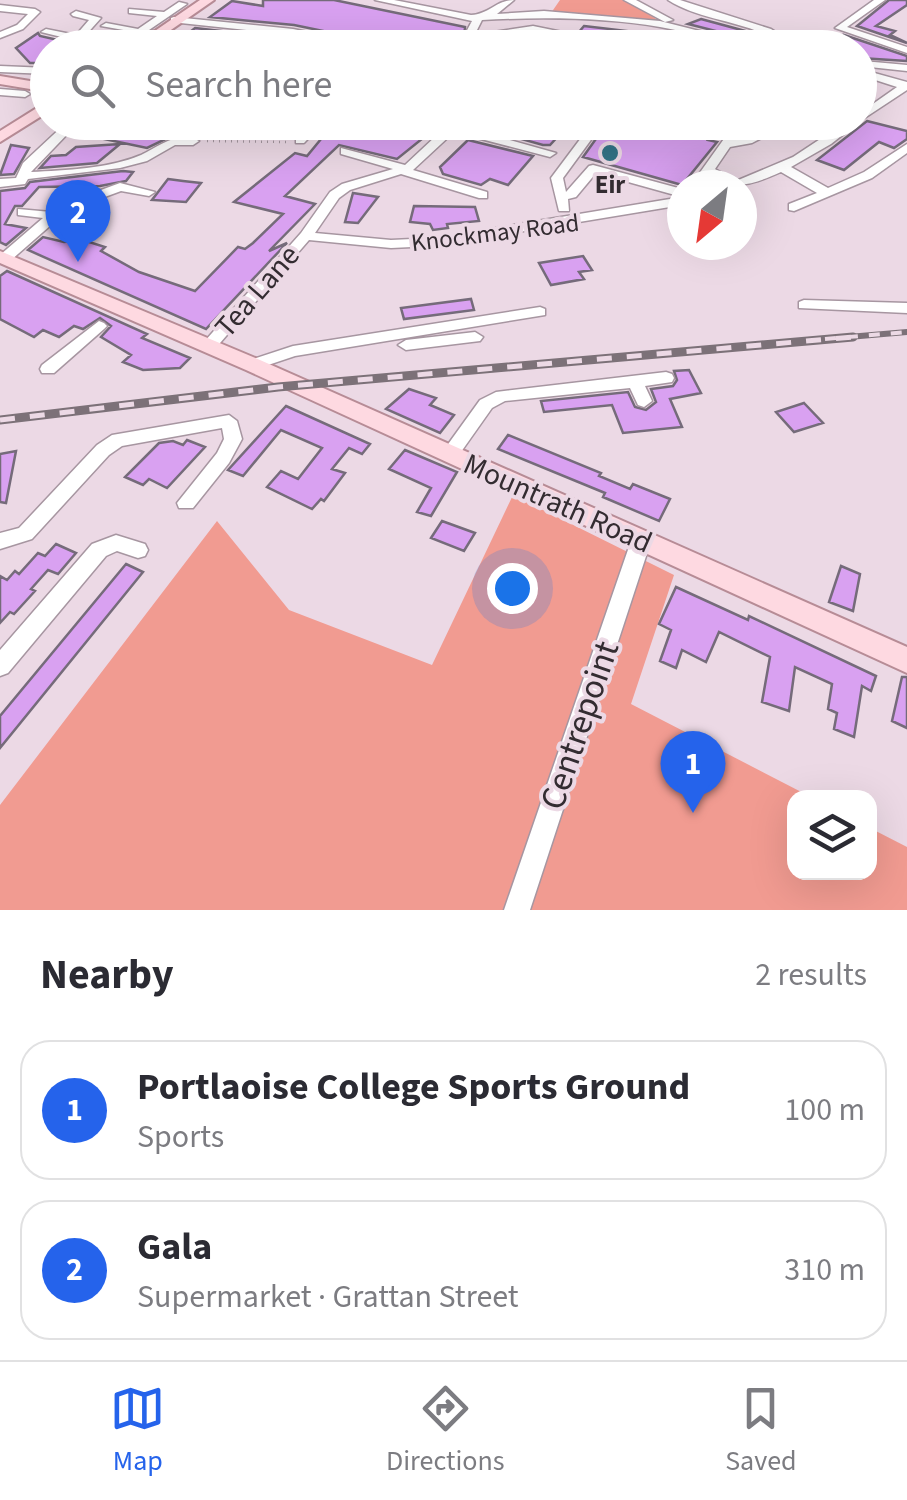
<!DOCTYPE html>
<html lang="en">
<head>
<meta charset="utf-8">
<style>
	:root { --surface:#fff; --page:#f7f7f7; --text:#2b2b33; --muted:#7c7c81; --line:#e1e1e2; --accent:#2563eb }
	body { margin:0; font-family:"Source Sans 3",sans-serif; background:var(--page); color:var(--text) }
	.controls { position:absolute; right:30px; bottom:30px; display:grid; overflow:hidden; border-radius:20px; box-shadow:0 10px 40px #0002 }
	.controls button { width:90px; height:90px; display:grid; place-items:center; padding:0; border:0; border-bottom:2px solid var(--line); background:var(--surface); color:var(--text); font:50px sans-serif }
	.compass { position:absolute; left:667px; top:170px; width:90px; height:90px; border-radius:50%; background:var(--surface); box-shadow:0 10px 40px #0002; rotate:209deg }
	.you { position:absolute; left:512px; top:588px; width:35px; height:35px; margin:-25px; border:8px solid #fff; border-radius:50%; background:#1a73e8; box-shadow:0 0 0 15px #1a73e833 }
	.badge { display:grid; place-items:center; width:65px; height:65px; border-radius:50%; background:var(--accent); color:#fff; font-size:32px; font-weight:700 }
	.pin { position:absolute; translate:-50% -82px; filter:drop-shadow(0 2px 5px #0008) }
	.pin::after { content:''; position:absolute; top:52px; width:35px; height:30px; background:inherit; clip-path:polygon(0 0,100% 0,50% 100%) }
	.list { margin:0; padding:0; list-style:none }
	h2 { display:flex; justify-content:space-between; align-items:center; height:130px; margin:0; padding:0 40px; font-size:42px }
	h2 small { font-size:32px; font-weight:400; color:var(--muted) }
	.list li { display:grid; grid-template-columns:65px 1fr auto; gap:30px; align-items:center; box-sizing:border-box; height:140px; margin:0 20px 20px; padding:0 20px; border:2px solid var(--line); border-radius:30px }
	.list b { display:block; font-size:38px; white-space:nowrap }
	.list p { margin:0; font-size:32px; white-space:nowrap; color:var(--muted) }
	.list em { font-size:32px; font-style:normal; color:var(--muted) }
	.icon { flex:none; width:55px; height:55px; fill:none; stroke:currentColor; stroke-width:2; stroke-linecap:round; stroke-linejoin:round }
	.map { position:relative; flex:none; width:907px; height:910px; overflow:hidden }
	.search { position:absolute; background:var(--surface); box-shadow:0 10px 40px #0002; left:30px; right:30px; top:30px; height:110px; display:flex; align-items:center; gap:25px; box-sizing:border-box; padding:0 35px; border-radius:55px; color:var(--muted); font-size:38px }
	.sheet { height:450px; background:var(--surface) }
	nav { display:flex; justify-content:space-around; align-items:center; box-sizing:border-box; height:140px; border-top:2px solid var(--line); background:var(--surface); font-size:28px; color:var(--muted) }
	nav a { display:grid; justify-items:center; gap:5px }
	nav .on { color:var(--accent) }
	.map>svg:first-child { display:block }
	.green { fill:#f19b91 }
	.building { fill:#d9a1f1; stroke:#756b7a; stroke-width:2.5 }
	.lines { fill:none; stroke-linecap:round; stroke-linejoin:round }
	.minor-casing { stroke:#a796a1; stroke-width:3 }
	.major-casing { stroke:#b78c96; stroke-width:4 }
	.path { stroke:#a597a0; stroke-width:2.5; stroke-dasharray:1 5; stroke-linecap:butt }
	.minor { fill:#fff; fill-rule:evenodd }
	.major { fill:#fed9e1; fill-rule:evenodd }
	.rail-far1-casing { stroke:#7c7178; stroke-width:6 }
	.rail-casing { stroke:#7c7178; stroke-width:9 }
	.rail-far1 { stroke:#ecd9e5; stroke-width:4; stroke-dasharray:11; stroke-linecap:butt }
	.rail { stroke:#ecd9e5; stroke-width:5; stroke-dasharray:15; stroke-linecap:butt }
	.poi-dot { fill:#327386; stroke:#ecd9e5; stroke-width:4 }
	.labels { text-anchor:middle; stroke-width:8; stroke-linejoin:round; paint-order:stroke }
	.far-poi-label { font-size:25px; font-weight:bold; fill:#332c31; stroke:#ecd9e5 }
	.far-street-label { font-size:25px; fill:#332c31; stroke:#ecd9e5 }
	.street-label { font-size:30px; fill:#332c31; stroke:#ecd9e5 }
	.near-street-label { font-size:35px; fill:#332c31; stroke:#ecd9e5 }
</style>
</head>
<body>
<div class="map">
<svg width="907" height="910" viewBox="0 0 907 910">
	<rect width="100%" height="100%" fill="#ecd9e5"/>
	<path class="green" d="M560 0H625L658 20 551 13Z
		M513 495 674 575 631 704 811 797 794 798V872H870V828L907 847V910H0V805L217 521 289 610 432 665Z"/>
	<path class="building" d="M263 0H334L465 27 464 38 492 43V48H415L404 35 393 42 375 36 357 38 294 25 210 17 232 1 263 6Z
		M889 0H907V5L876 26 895 31 890 35 907 43 857 26Z
		M701 19 749 32 783 48 688 24Z
		M584 26 644 33 643 45 579 32Z
		M195 28 292 39 340 48 272 42 268 47 185 36Z
		M38 33 40 36 71 43 67 48H48V63H30L16 48Z
		M844 35 907 56V61L860 58V48H845Z
		M867 121 907 131V139L894 148 879 142 844 170 817 160Z
		M97 122H231L201 138 176 134 147 148 90 136 97 130Z
		M335 122 363 127 369 122H443L397 159 339 145 285 196 315 204 269 251 287 243 206 329 28 250 43 237 64 242 83 240 105 247 101 251 139 272 195 291 238 247 245 249 253 243 283 214 234 202 295 153 307 156Z
		M480 122H588L578 136 562 132 550 145H543L486 129Z
		M608 122H722L708 140 717 142 682 185 583 157Z
		M468 140 533 156 508 185 490 179 481 185 443 174 440 167Z
		M120 144 97 163 40 168 51 156 66 155 76 147Z
		M11 145 29 148 14 174 0 175Z
		M123 171 133 172 126 181 100 186 39 187 22 206H15L5 224 26 228 6 245 0 242V191L25 188 30 182Z
		M168 179 183 181 201 183 186 202 152 200Z
		M353 193 378 197 358 223 345 222Z
		M414 206 475 207 479 221 447 224 448 228 433 230 430 224 410 222Z
		M583 256 592 270 579 272 584 279 551 285 539 263Z
		M7 271 147 334 142 338 190 358 180 368 143 370 123 362 131 355 101 337 111 326 100 318 83 329 74 326 59 337 43 330 34 337 0 319V276Z
		M471 299 474 310 404 319 401 308Z
		M689 370 701 393 670 399 682 427 623 433 612 405 544 412 541 401 628 392 635 407 646 410 656 402 651 389 673 386 677 380 674 371Z
		M409 389 436 398 430 405 454 415 440 433 386 409Z
		M804 403 823 423 794 432 776 412Z
		M286 406 370 444 362 454 349 448 332 469 345 473 324 501 321 499 312 509 267 487 281 471 298 479 322 448 281 430 243 476 228 470Z
		M508 435 601 473 599 476 630 489 633 484 670 499 659 521 603 497 605 493 498 449Z
		M187 440 205 447 167 488 149 479 143 485 125 477 159 443 173 441 183 445Z
		M405 450 457 472 431 516 417 512 431 488 389 469Z
		M16 451 6 503 0 502V454Z
		M442 521 475 533 464 551 431 538Z
		M56 544 76 553 58 574 48 570 31 589 35 591 14 614 10 612 0 623V576L7 580 15 571 19 574 38 553 45 556Z
		M126 564 143 572 0 748V716Z
		M841 566 860 574 853 611 829 602Z
		M676 587 748 620 749 616 876 676 871 691 862 686 854 737 834 729 837 713 828 709 832 684 795 667 789 711 762 702 770 657 719 632 706 662 682 650 676 668 660 661 671 630 659 624Z
		M902 677H907V728L892 721Z"/>
	<g class="lines">
		<defs>
			<path id="minor" d="M375 0H394L471 15C490 14 496 0 514 0L497 14 544 11 660 21 767 48C730 48 696 33 660 27 602 17 541 17 482 20L476 32 487 33 533 26 641 48C605 48 572 36 536 33 512 30 488 45 465 34L472 21Z
				M624 0H636L673 20 665 22Z
				M668 0H680L771 29 800 48C785 48 776 38 762 33 732 20 696 18 668 0Z
				M874 0H885L847 27 907 47V53L835 28Z
				M179 2 187 4 149 30 157 32V36L101 26 106 23 138 29 157 16 129 13V9L164 12Z
				M0 5 35 9 40 12 23 29 0 38V32L17 25 28 14 0 11Z
				M76 11 101 18 84 37 125 43V47L87 43 82 48H71L78 41 41 32 46 29 76 35 89 20 73 16 71 14Z
				M174 17 293 29 387 48H363L293 35 171 22V18Z
				M863 61 907 65V71L860 66V62Z
				M0 66 48 68V74L0 72Z
				M860 69 907 82V90L860 121V113L897 87 860 75Z
				M0 89 25 91 30 94 25 97 0 95Z
				M67 122H79L31 172C66 170 108 169 141 155 160 146 178 130 199 141L193 145H175L147 161 120 168 28 179 25 184 0 187V179L16 178 23 163Z
				M312 122H324L304 143H296V139Z
				M451 122H463L460 126 556 153 550 157 454 132 413 170 487 192V198H479L401 174 350 190 339 198 315 233 391 240 433 238 682 197V205L433 246 391 248 309 240 214 350H204L201 346 204 342 301 233 330 192 342 184 393 169 341 154V148L405 165Z
				M593 122H604L563 178 566 192 589 166 593 165 682 189V197L596 173 576 197 568 199 569 211H559L551 178Z
				M736 122H747L735 139 758 132 763 122H775L771 133 752 143 730 147 715 169 736 181 793 157 846 122H859L831 144 791 167 828 188 864 172 907 144V153L872 178 794 211 789 210V204L817 193 781 172C754 184 736 191 710 176L703 185H691Z
				M120 183 155 192 149 196 121 191 102 198 84 196 10 261H0V255L43 218 18 215V209L51 212 77 189 101 190Z
				M804 300 907 303V313L799 308V302Z
				M540 307 545 309V315L295 356 253 370 245 365 247 361 293 346Z
				M99 321 104 323 107 326 104 329 54 373H42L40 369 42 365Z
				M475 332 483 337 480 341 406 350 398 345 406 340Z
				M666 372 672 374 674 378 672 382 645 386 652 401 644 407 638 405 630 388 505 401 492 408 456 459H444L441 454 480 400 496 392Z
				M229 415 237 421 242 439 229 463 193 508H179L177 503 217 453 224 439 222 428 122 446 109 455 32 539 0 549V533L19 528 97 445 112 435Z
				M641 533 648 535 651 541 530 910H504L631 541 634 535Z
				M116 535 145 544 148 550 145 556 138 558 117 551 106 556 8 673 0 676V650L92 544Z"/>
			<path id="major" d="M200 0H214L145 48H130Z
				M0 76 48 84V92L0 84Z
				M48 101V112L0 142V131Z
				M0 251 260 360 907 647V673L246 370 0 263Z"/>
		</defs>
		<use href="#minor" class="minor-casing"/>
		<use href="#major" class="major-casing"/>
		<path class="path" d="M207 141 289 142"/>
		<use href="#minor" class="minor"/>
		<use href="#major" class="major"/>
		<defs>
			<path id="rail-far1" d="M825 339 907 332"/>
			<path id="rail" d="M0 420 278 387 853 337"/>
		</defs>
		<use href="#rail-far1" class="rail-far1-casing"/>
		<use href="#rail" class="rail-casing"/>
		<use href="#rail-far1" class="rail-far1"/>
		<use href="#rail" class="rail"/>
	</g>
	<circle class="poi-dot" cx="610" cy="153" r="10"/>
	<g class="labels">
		<g class="far-poi-label">
			<text x="610" y="193">Eir</text>
		</g>
		<g class="far-street-label">
			<text transform="translate(495 232) rotate(-7)" y="9">Knockmay Road</text>
		</g>
		<g class="street-label">
			<text transform="translate(257 291) rotate(-49)" y="10">Tea Lane</text>
			<text transform="translate(558 503) rotate(24)" y="10">Mountrath Road</text>
		</g>
		<g class="near-street-label">
			<text transform="translate(579 725) rotate(-71)" y="12">Centrepoint</text>
		</g>
	</g>
</svg>
<div class="controls">
<button><svg class="icon" aria-label="layers" viewBox="0 0 24 24"><path d="M12 4l9 5-9 5-9-5zM3 14l9 5 9-5"/></svg></button>
</div>
<svg class="compass" viewBox="-18 -18 36 36"><path d="M0-13l5 13h-10z" fill="#e53935"/><path d="M0 13l5-13h-10z" fill="#7c7c81"/></svg>
<div class="you"></div>
<div class="pin badge" style="left:693px;top:813px">1</div>
<div class="pin badge" style="left:78px;top:262px">2</div>
<div class="search"><svg class="icon" aria-label="search" viewBox="0 0 24 24"><circle cx="10" cy="10" r="6"/><path d="M15 15l6 6"/></svg>Search here</div>
</div>
<section class="sheet">
<h2>Nearby<small>2 results</small></h2>
<ul class="list">
<li><span class="badge">1</span><div><b>Portlaoise College Sports Ground</b><p>Sports</p></div><em>100 m</em></li>
<li><span class="badge">2</span><div><b>Gala</b><p>Supermarket · Grattan Street</p></div><em>310 m</em></li>
</ul>
</section>
<nav>
<a class="on"><svg class="icon" aria-label="map" viewBox="0 0 24 24"><path d="M3 6l6-2 6 2 6-2v14l-6 2-6-2-6 2zM9 4v14M15 6v14"/></svg>Map</a>
<a><svg class="icon" aria-label="directions" viewBox="0 0 24 24"><path d="M12 3l9 9-9 9-9-9zM9 14v-3h6M13 9l2 2-2 2"/></svg>Directions</a>
<a><svg class="icon" aria-label="saved" viewBox="0 0 24 24"><path d="M7 4h10v16l-5-4-5 4z"/></svg>Saved</a>
</nav>
</body>
</html>
